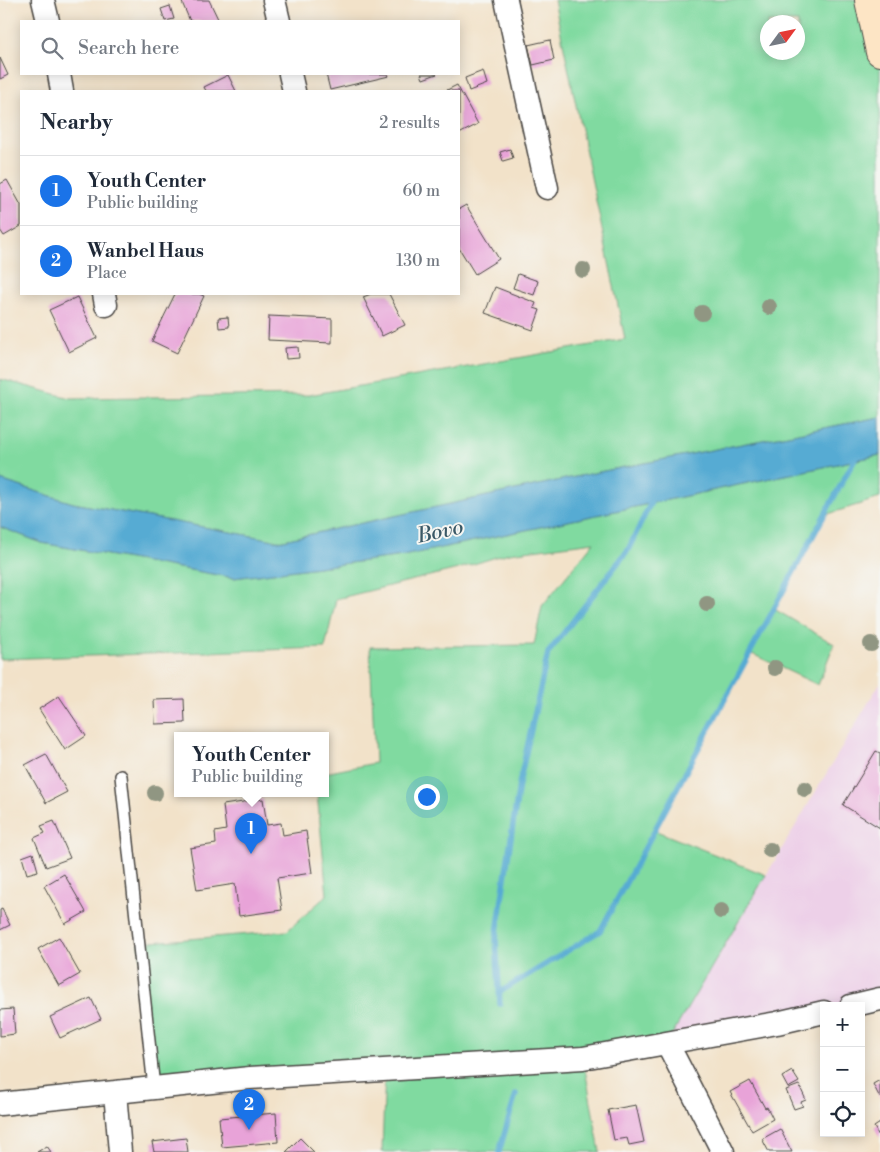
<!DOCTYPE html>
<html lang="en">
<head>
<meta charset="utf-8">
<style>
	:root { --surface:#fff; --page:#f2f2f3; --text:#1f2937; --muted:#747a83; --line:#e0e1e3; --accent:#1a73e8 }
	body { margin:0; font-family:"Libre Bodoni",serif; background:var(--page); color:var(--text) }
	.controls { position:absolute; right:15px; bottom:15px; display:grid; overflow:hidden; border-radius:0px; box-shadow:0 2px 12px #0003 }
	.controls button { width:45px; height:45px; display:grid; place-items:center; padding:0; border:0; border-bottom:1px solid var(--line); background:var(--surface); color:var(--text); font:25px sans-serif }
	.compass { position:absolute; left:760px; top:15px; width:45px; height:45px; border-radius:50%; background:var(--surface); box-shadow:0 2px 12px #0003; rotate:57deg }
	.you { position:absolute; left:426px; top:796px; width:18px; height:18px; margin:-12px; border:4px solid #fff; border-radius:50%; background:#1a73e8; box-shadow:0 0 0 8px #1a73e833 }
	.badge { display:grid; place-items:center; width:32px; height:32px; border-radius:50%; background:var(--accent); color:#fff; font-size:16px; font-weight:700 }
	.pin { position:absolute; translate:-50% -41px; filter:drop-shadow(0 1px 2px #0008) }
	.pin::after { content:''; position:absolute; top:26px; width:18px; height:15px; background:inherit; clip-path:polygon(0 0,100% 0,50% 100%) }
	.popup { position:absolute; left:174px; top:732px; width:155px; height:65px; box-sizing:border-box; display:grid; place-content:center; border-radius:0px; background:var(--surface); filter:drop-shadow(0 1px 4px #0005); font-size:16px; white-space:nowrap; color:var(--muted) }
	.popup b { font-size:19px; color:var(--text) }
	.popup::after { content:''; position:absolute; left:50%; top:100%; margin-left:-10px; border:10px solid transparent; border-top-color:var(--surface) }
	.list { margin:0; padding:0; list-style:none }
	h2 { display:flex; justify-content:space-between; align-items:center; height:65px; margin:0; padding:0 20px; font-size:21px }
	h2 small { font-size:16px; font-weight:400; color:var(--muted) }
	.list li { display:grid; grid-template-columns:32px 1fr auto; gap:15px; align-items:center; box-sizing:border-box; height:70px; padding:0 20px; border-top:1px solid var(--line) }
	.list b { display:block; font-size:19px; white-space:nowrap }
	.list p { margin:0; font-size:16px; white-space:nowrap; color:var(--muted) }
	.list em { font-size:16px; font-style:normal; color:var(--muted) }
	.icon { flex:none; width:28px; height:28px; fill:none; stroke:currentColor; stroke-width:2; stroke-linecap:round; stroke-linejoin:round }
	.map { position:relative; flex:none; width:880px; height:1152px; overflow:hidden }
	.search { position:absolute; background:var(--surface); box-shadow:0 2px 12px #0003; left:20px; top:20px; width:440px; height:55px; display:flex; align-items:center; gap:12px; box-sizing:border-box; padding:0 18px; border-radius:0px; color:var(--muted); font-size:19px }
	.panel { position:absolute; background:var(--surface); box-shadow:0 2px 12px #0003; left:20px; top:90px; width:440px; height:205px; border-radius:0px }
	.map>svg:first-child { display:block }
	.built { fill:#edd0e8 }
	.green { fill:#80daa0; stroke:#568266; fill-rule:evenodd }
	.water { fill:#57abd3; stroke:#416b7f }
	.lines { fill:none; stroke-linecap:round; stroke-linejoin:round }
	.stream { stroke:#57abd3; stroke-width:5.5 }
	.building { fill:#e8a3d8 }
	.lane-casing { stroke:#494643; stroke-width:14 }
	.street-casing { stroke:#494643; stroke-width:25 }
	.secondary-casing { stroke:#494643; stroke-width:30 }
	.lane { stroke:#fff; stroke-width:11 }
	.street { stroke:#fff; stroke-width:22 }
	.secondary { stroke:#fde5c5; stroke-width:28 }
	.tree { fill:#909682 }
	.labels { text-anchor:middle; stroke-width:4; stroke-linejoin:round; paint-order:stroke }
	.water-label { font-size:21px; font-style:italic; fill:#3a5866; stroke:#f6f6f2 }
</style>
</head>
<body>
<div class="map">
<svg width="880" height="1152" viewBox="0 0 880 1152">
	<rect width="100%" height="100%" fill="#f6f6f2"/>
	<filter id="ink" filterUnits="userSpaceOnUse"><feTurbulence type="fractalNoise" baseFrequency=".02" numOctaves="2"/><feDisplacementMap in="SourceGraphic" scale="10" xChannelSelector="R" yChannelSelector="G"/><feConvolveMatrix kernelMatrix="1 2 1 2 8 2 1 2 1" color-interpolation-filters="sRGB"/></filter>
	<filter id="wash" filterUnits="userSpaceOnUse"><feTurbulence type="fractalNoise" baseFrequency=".0096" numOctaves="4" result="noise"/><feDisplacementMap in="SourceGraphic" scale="20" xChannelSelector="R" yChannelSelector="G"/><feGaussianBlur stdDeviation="1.12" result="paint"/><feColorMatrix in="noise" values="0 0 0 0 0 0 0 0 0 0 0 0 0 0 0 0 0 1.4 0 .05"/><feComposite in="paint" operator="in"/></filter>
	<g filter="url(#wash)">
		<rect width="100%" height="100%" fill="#f2e2c9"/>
		<path class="built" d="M880 683V999L851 1006H824L667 1043Z"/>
		<path class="green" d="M554 0H869L880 52V417L589 474 279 541 73 503 0 480V379L70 398 309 395 625 339ZM768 22H798V52H768Z
			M880 455V498L825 515 774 609 834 644 818 685 750 653 654 830 766 875 667 1043 583 1058 600 1152H382L385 1070 154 1088 139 943 287 931 327 895 317 793H325V773L375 763 370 647 534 645 542 606 594 542 509 553 458 569 336 599 325 648 0 659V527L42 543 234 578 403 556Z"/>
		<path class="water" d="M880 417V455L403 556 234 578 42 543 0 527V480L73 503 279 541 589 474Z"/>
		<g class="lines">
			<path class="stream" d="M500 992 600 931 858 453
				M500 1004 496 939 519 784 548 653 628 550 654 496
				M499 1152 516 1094"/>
		</g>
		<g id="blocks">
			<path class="building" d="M181 0H209L219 21H190Z
				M170 6 174 19 165 21 161 9Z
				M550 40 554 60 533 65 528 45Z
				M0 58 8 75 0 79Z
				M483 71 487 84 469 91 465 78Z
				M326 74H388L389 76 330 90Z
				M421 74H437L423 79Z
				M228 75 236 91H206L204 87Z
				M457 85 478 124 459 134V91H445Z
				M510 149 513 158 503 161 500 152Z
				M7 180 21 205V226L4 236 0 230V184Z
				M466 205 499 259 475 274 459 248V209Z
				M518 274 538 281 534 295 513 288Z
				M495 287 536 303 534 308 540 310 533 330 485 313Z
				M175 294H199L204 296 177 353 152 341Z
				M371 294H389L405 325 382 336 363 297Z
				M77 297 97 338 69 352 49 310Z
				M269 316 332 319V343L268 340Z
				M228 317 229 327 219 328 218 318Z
				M298 347 299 358 286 359 285 348Z
				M59 696 86 736 65 750 39 709Z
				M184 699 185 723 155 724 154 700Z
				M876 751 880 753V828L843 805Z
				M46 754 67 792 46 803 25 765Z
				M263 799 267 825 281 823 283 835 306 831 312 873 277 878 282 910 239 916 235 884 197 890 190 848 216 844 215 832 226 830 223 805Z
				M54 821 70 858 46 867 34 838 45 833 41 826Z
				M33 853 38 871 27 874 22 857Z
				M64 874 86 912 65 924 44 886Z
				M2 909 10 925 0 930V910Z
				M59 937 80 974 59 986 38 949Z
				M91 998 101 1019 60 1038 50 1017Z
				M13 1009 15 1034 0 1036V1010Z
				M792 1071 799 1082 788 1088 782 1077Z
				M880 1080V1098L873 1084Z
				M750 1081 765 1108 767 1107 773 1119 752 1131 730 1092Z
				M799 1085 806 1100 801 1102 803 1106 794 1109 786 1090Z
				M636 1105 644 1142 629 1145 627 1138 614 1140 608 1110Z
				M276 1113 278 1142 222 1147 219 1118Z
				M880 1123V1138L874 1127Z
				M780 1129 792 1152H769L762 1139Z
				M186 1138 188 1152H154L152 1142Z
				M300 1138 314 1152H286Z
				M47 1146 51 1152H37Z"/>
		</g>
	</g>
	<g filter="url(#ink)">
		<use href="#blocks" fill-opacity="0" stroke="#494643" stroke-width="1"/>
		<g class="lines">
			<defs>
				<path id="lane" d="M121 776 154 1088"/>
				<path id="street" d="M43 0 48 21
					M274 0 279 21
					M506 0 547 188
					M59 74 62 91
					M290 74 294 91
					M104 294 106 305
					M851 1006 880 999
					M667 1043 723 1152
					M115 1092 120 1152
					M0 1104 250 1078 583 1058 777 1023 824 1012"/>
				<path id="secondary" d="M869 0 880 52"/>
			</defs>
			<use href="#lane" class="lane-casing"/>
			<use href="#street" class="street-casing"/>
			<use href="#secondary" class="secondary-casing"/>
			<use href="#lane" class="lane"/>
			<use href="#street" class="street"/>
			<use href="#secondary" class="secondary"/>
		</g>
		<g class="tree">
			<circle cx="583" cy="270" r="8"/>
			<circle cx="769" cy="307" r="8"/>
			<circle cx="702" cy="313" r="8"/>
			<circle cx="707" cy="604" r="8"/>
			<circle cx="871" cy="644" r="8"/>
			<circle cx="775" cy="668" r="8"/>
			<circle cx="805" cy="789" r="8"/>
			<circle cx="155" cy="793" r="8"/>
			<circle cx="770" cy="850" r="8"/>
			<circle cx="721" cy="911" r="8"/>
		</g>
	</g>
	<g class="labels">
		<g class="water-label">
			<text transform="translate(440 531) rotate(-12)" y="7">Bovo</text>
		</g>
	</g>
</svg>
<div class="controls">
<button>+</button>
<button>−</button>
<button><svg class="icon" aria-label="locate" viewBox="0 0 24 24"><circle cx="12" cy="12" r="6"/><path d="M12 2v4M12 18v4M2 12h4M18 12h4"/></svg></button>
</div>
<svg class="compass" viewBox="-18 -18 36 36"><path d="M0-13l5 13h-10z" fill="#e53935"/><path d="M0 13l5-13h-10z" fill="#747a83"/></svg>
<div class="you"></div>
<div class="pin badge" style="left:251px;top:854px">1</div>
<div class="popup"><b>Youth Center</b>Public building</div>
<div class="pin badge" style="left:249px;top:1130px">2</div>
<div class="search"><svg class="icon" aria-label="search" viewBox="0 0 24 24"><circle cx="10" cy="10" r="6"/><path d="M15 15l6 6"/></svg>Search here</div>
<section class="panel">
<h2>Nearby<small>2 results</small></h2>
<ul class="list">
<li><span class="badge">1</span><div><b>Youth Center</b><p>Public building</p></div><em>60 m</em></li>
<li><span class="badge">2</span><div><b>Wanbel Haus</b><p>Place</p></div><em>130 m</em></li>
</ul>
</section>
</div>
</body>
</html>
